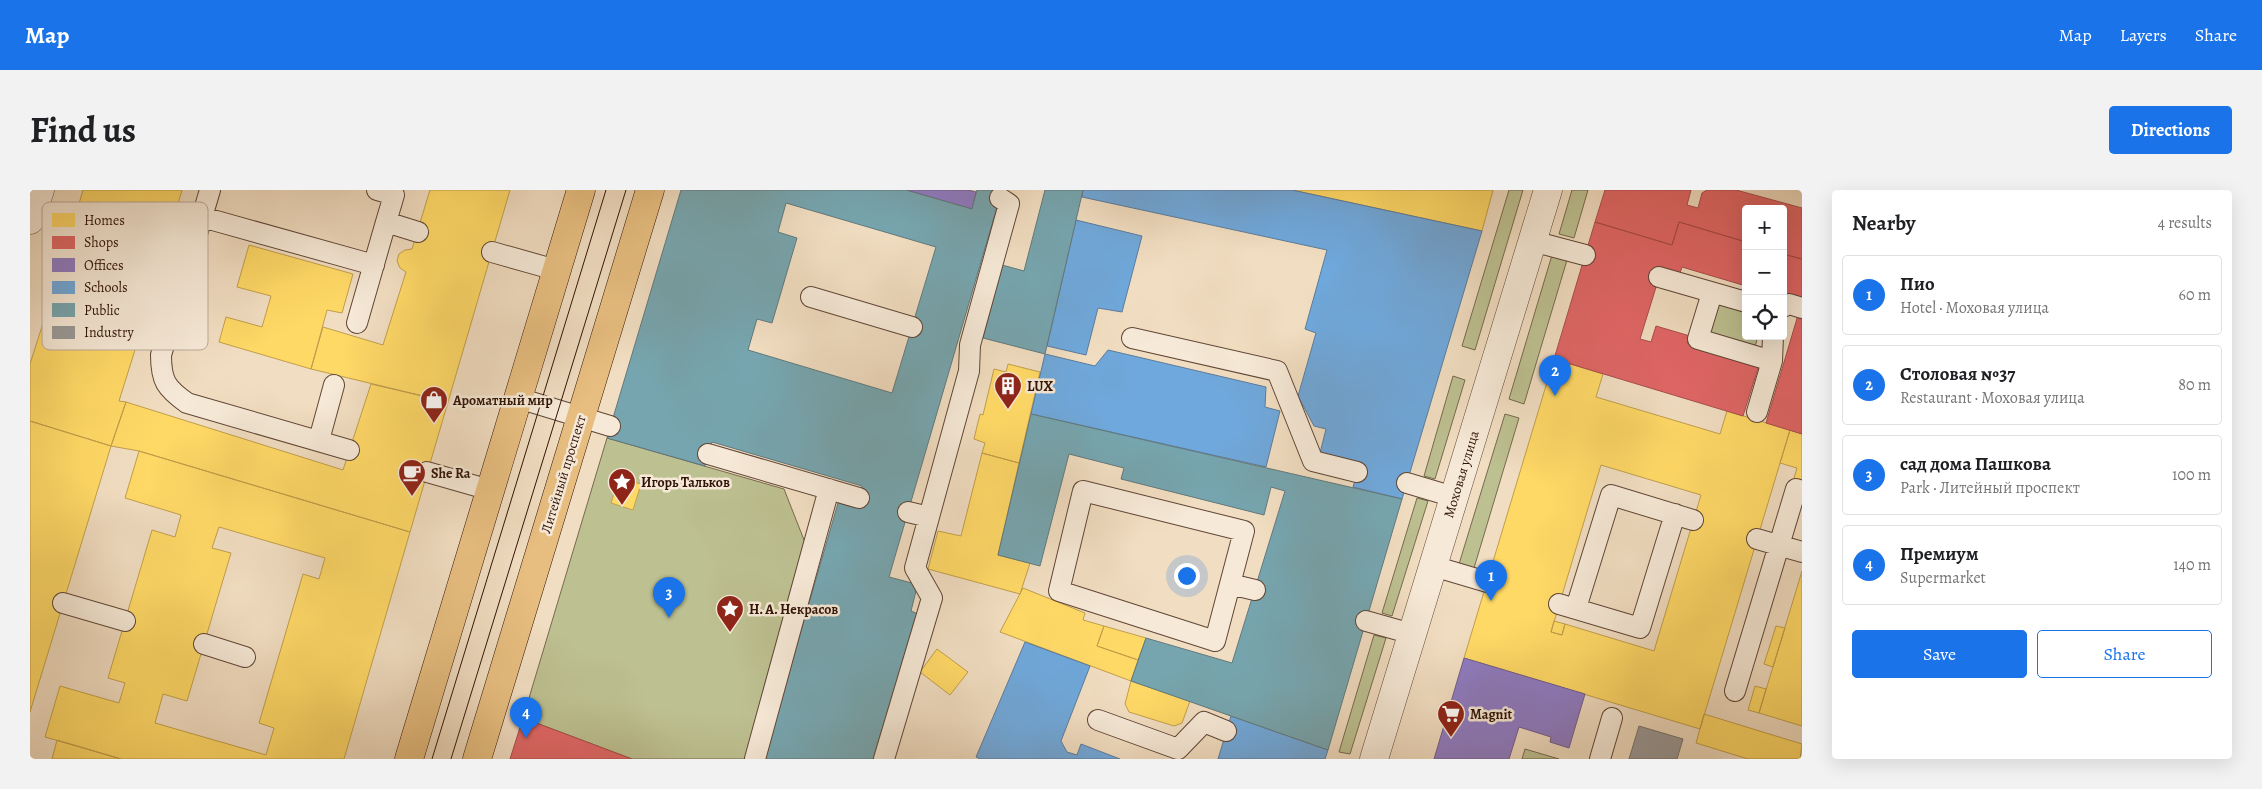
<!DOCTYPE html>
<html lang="en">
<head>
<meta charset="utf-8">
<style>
	:root { --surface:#fff; --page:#f2f2f2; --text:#202124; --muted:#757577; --line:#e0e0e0; --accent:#1a73e8 }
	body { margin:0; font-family:Alegreya,serif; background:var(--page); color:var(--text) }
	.controls { position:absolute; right:15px; top:15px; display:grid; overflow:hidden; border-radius:5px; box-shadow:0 5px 20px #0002 }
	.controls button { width:45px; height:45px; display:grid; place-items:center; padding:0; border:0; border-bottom:1px solid var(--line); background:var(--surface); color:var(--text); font:25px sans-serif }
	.you { position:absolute; left:1156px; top:385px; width:18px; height:18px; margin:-12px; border:4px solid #fff; border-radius:50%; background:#1a73e8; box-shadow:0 0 0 8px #1a73e833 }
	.badge { display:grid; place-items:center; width:32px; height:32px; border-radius:50%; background:var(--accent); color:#fff; font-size:16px; font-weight:700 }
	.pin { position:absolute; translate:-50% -41px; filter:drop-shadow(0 1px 2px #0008) }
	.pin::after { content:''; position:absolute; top:26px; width:18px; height:15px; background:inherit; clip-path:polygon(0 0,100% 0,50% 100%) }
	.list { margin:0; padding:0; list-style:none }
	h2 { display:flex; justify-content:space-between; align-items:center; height:65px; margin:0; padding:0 20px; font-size:21px }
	h2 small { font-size:16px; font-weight:400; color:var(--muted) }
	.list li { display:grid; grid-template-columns:32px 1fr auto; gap:15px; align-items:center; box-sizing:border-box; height:80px; margin:0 10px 10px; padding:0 10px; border:1px solid var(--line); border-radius:5px }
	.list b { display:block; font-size:19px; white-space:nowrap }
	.list p { margin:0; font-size:16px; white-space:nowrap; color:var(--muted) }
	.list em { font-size:16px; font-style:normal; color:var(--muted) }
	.actions { display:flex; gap:10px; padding:15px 20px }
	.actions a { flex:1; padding:11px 0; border:1px solid var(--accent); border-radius:5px; text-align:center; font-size:18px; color:var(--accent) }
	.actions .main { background:var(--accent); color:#fff }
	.icon { flex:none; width:28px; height:28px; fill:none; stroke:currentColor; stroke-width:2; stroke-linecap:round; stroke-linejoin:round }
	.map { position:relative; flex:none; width:1772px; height:569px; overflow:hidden; border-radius:5px }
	header { display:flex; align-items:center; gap:30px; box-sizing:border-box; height:70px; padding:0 25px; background:var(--accent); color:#fff }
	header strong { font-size:24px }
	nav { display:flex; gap:28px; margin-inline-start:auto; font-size:18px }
	.intro { display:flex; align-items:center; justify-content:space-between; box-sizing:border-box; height:120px; padding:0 30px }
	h1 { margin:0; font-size:35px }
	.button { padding:12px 22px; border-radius:5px; background:var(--accent); color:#fff; font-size:18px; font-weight:700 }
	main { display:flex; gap:30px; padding:0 30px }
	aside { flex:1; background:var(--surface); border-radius:5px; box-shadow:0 5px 20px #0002 }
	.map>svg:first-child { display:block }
	.green { fill:#bdc091; stroke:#766a4c }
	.homes { fill:#ffd966; stroke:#c19e4a; fill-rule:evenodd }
	.shops { fill:#e06666; stroke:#ab4d4a }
	.offices { fill:#8e7cc3; stroke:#725c8b }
	.schools { fill:#6fa8dc; stroke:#5c7b9c }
	.public { fill:#76a5af; stroke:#61797d; fill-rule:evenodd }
	.industry { fill:#999; stroke:#7a716d }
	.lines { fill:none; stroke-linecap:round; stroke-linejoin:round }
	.service-casing { stroke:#604636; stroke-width:22 }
	.minor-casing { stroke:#604636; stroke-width:29 }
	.primary-casing { stroke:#301307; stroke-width:29 }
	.service { stroke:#f6e9d7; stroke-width:20 }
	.minor { stroke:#f6e9d7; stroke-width:28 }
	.primary { stroke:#e8be80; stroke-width:28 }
	.tram { stroke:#301307; stroke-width:1 }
	.labels { text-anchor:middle; stroke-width:5; stroke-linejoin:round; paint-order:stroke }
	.poi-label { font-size:14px; font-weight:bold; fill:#301307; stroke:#f6e9d7; text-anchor:start }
	.street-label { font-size:14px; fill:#301307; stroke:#f6e9d7 }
	.key { fill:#f6e9d7; stroke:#bba999; stroke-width:1 }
	.key-label { font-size:14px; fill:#301307 }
</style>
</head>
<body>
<header>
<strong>Map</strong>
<nav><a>Map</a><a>Layers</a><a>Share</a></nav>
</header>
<div class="intro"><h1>Find us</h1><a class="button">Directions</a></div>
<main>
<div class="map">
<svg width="1772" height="569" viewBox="0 0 1772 569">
	<rect width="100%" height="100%" fill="#f1ddc1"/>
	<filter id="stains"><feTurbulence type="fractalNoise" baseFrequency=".004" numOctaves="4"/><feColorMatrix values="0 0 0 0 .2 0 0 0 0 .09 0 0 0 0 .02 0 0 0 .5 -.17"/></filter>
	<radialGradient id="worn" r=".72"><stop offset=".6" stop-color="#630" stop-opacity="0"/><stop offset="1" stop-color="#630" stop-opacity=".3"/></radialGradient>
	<path class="green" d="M1479 0H1493L1445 160 1432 156Z
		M1542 0H1558L1544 48 1529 44Z
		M1522 65 1537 70 1494 214 1479 209Z
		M1688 114 1716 123V146H1728L1725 157 1679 143Z
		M1423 186 1435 190 1405 289 1394 286Z
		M1475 224 1489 228 1444 378 1429 374Z
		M577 248 754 299 776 355 717 569H602L493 528Z
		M1387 308 1398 311 1362 426 1352 423Z
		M1344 445 1356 448 1320 564 1309 562Z
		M1495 559 1529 569H1492Z"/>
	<path class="homes" d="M53 0H152L114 131 23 102Z
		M400 0H480L418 212 281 179 293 137 353 155 376 82 370 78 367 71 369 64 375 60 382 59Z
		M1262 0H1463L1452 41Z
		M219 55 323 84 312 123 297 120 281 179 189 152 196 127 232 137 241 106 207 97Z
		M23 102 114 131 89 211 96 212 81 256 0 231V174Z
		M1524 169 1573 184 1566 207 1690 244 1697 221 1760 240 1670 539 1434 468ZM1571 275 1671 305 1624 461 1535 434 1532 445 1521 442Z
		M978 174 1010 182 989 273 952 263 955 253 944 249 950 224 953 225 964 179 976 182Z
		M341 194 418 212 380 342 109 261 81 256 96 212 313 280Z
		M0 231 81 256 0 522Z
		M1760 240 1772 244V291L1764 288 1767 278 1750 273Z
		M109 261 380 342 314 569H91L15 547 30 496 89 513 95 493 78 488 122 340 145 347 151 325 95 308ZM189 337 295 368 289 389 273 384 229 533 244 538 236 565 125 533 133 504 157 511 201 363 182 358Z
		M952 263 989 273 968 365 1000 373 990 404 898 379 908 341 931 346Z
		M589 288 611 294 603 320 581 313Z
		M1772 381V536L1729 523Z
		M993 398 1055 423 1053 430 1074 436 1067 456 1108 470 1101 491 970 442Z
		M1524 431 1535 434 1532 445 1521 442Z
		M1074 436 1116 448 1108 470 1067 456Z
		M1746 436 1755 438 1743 477 1734 474Z
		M907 459 938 482 920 505 890 482Z
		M1101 491 1160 511 1152 533 1144 536 1099 522 1095 514Z
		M1725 496 1736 499 1729 523 1718 520Z
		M1674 524 1772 554 1770 569H1718L1666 553Z
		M27 550 91 569H22Z"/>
	<path class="shops" d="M1575 0H1661L1657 15 1668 18 1672 3 1677 0H1706L1772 18V69L1753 64V19H1716V52L1649 32 1642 55 1565 32Z
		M1565 32 1642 55 1649 32 1716 52V96L1652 77 1649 86 1631 81 1610 149 1621 152 1626 136 1660 146 1657 153 1729 175 1713 226 1524 169Z
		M1753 64 1772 69V113L1753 107Z
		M1768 125 1772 127V244L1736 233Z
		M493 528 602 569H480Z"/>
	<path class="offices" d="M876 0H938L946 2 942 19Z
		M1434 468 1555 504 1539 558 1520 552 1521 547 1489 537 1479 569H1404Z"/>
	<path class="schools" d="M1053 0H1262L1452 41 1372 309 1323 297 1330 273 1290 263 1296 239 1284 236 1268 206 1286 143 1275 139 1297 60 1052 7Z
		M1046 30 1112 46 1092 122 1068 118 1056 165 1017 156Z
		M1078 160 1236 197 1235 217 1250 221 1236 277 1001 224 1015 164 1065 176Z
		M995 452 1060 476 1031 551 1037 562 1047 565 1051 554 1090 569H950L946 567Z
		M1201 526 1298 560 1295 569H1188Z"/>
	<path class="public" d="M651 0H876L942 19 947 0H972L859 387 882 393 886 401 881 421 888 424 844 569H734L808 313 826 318 832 296 682 252 675 276 577 248ZM756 13 906 57 862 203 718 160 727 129 742 133 767 48 748 42Z
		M1015 0H1053L1015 164 953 148 972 75 994 81Z
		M1001 224 1372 309 1298 560 1101 491 1116 448 1202 473 1255 301 1241 297 1234 325 1091 289 1094 278 1039 264 1010 376 968 365Z"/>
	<path class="industry" d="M1609 536 1653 549 1647 569H1599Z"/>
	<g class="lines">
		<defs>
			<path id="service" d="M180 0 131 165C131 191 136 198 157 213L319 260
				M347 0 364 5 356 32
				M172 27 344 75
				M1502 51 1555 65
				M462 62 526 80
				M1629 87 1716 112
				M1682 103 1668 149 1742 171
				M781 107 882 137
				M1753 117 1759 114 1772 118
				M327 133 356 32 388 42
				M1102 148 1247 181 1283 271 1327 282
				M488 208 580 236
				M1727 222 1742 171 1743 146
				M289 250 304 195
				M678 264 829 308
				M397 282 460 300
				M1377 293 1424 307
				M1053 301 1214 341 1185 451 1029 401Z
				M899 327 939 181 940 155 979 14 970 8
				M1727 349 1772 362
				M1403 376 1457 392
				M1200 394 1225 400
				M33 413 95 431
				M1529 414 1610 438 1645 324
				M1546 418 1581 305 1663 330
				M1336 431 1382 444
				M174 454 215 467
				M1705 501 1766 299 1772 301
				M1068 530 1148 559 1174 532 1196 541
				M725 569 799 299
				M854 569 902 408 885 378 899 327 878 322
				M1570 569 1582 528"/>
			<path id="minor" d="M0 30 10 0
				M1344 569 1518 0"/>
			<path id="primary" d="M379 569 551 0
				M447 569 620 0"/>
		</defs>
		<use href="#service" class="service-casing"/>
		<use href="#minor" class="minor-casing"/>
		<use href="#primary" class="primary-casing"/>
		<use href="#service" class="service"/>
		<use href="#minor" class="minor"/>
		<use href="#primary" class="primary"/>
		<path class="tram" d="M402 569 576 0
			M421 569 596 0"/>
	</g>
	<defs>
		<symbol id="building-pin" viewBox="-11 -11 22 30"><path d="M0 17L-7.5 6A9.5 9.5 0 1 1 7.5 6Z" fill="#8f2418" stroke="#f6e9d7"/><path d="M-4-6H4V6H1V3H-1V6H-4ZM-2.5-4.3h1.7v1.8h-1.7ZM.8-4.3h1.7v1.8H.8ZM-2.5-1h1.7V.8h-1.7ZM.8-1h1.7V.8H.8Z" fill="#fff"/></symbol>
		<symbol id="shop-pin" viewBox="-11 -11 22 30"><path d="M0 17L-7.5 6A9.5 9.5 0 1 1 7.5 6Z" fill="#8f2418" stroke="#f6e9d7"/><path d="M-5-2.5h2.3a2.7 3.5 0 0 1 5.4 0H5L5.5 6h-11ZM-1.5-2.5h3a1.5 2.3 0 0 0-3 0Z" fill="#fff"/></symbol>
		<symbol id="cafe-pin" viewBox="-11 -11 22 30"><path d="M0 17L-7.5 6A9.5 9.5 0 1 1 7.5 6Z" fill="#8f2418" stroke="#f6e9d7"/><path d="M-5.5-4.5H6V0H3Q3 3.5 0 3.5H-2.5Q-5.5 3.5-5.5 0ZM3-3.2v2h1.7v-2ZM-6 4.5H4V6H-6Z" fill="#fff"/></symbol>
		<symbol id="sight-pin" viewBox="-11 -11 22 30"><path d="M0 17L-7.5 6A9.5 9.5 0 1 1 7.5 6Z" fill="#8f2418" stroke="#f6e9d7"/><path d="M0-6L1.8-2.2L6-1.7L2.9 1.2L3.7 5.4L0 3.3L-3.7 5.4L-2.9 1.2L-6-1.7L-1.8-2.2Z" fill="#fff"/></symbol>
		<symbol id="supermarket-pin" viewBox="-11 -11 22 30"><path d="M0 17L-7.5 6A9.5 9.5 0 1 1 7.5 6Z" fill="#8f2418" stroke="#f6e9d7"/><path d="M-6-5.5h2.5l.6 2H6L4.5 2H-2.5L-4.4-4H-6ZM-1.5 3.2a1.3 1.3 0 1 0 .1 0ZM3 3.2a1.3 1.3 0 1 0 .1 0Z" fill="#fff"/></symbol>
	</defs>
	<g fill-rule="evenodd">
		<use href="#building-pin" x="962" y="180" width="32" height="43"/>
		<use href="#shop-pin" x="388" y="194" width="32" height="43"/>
		<use href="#cafe-pin" x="366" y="267" width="32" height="43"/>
		<use href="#sight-pin" x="576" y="276" width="32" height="43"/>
		<use href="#sight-pin" x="684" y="403" width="32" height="43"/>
		<use href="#supermarket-pin" x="1405" y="508" width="32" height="43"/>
	</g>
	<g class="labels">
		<g class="poi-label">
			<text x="997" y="201">LUX</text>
			<text x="423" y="215">Ароматный мир</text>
			<text x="401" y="288">She Ra</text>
			<text x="611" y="297">Игорь Тальков</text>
			<text x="719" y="424">Н. А. Некрасов</text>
			<text x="1440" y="529">Magnit</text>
		</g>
		<g class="street-label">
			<text transform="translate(533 284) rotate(-73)" y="5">Литейный проспект</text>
			<text transform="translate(1431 284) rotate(-73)" y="5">Моховая улица</text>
		</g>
	</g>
	<rect x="12" y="12" width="166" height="148" rx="8" class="key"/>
	<rect x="22" y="23" width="23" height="14" fill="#ffd966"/>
	<rect x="22" y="46" width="23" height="13" fill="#e06666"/>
	<rect x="22" y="68" width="23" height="14" fill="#8e7cc3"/>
	<rect x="22" y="91" width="23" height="13" fill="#6fa8dc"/>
	<rect x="22" y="113" width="23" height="14" fill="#76a5af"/>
	<rect x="22" y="136" width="23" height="13" fill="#999"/>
	<g class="key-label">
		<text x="54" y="35">Homes</text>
		<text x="54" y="57">Shops</text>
		<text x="54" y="80">Offices</text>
		<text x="54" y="102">Schools</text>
		<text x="54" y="125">Public</text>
		<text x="54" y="147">Industry</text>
	</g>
	<rect width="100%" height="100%" filter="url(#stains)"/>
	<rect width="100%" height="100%" fill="url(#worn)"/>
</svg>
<div class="controls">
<button>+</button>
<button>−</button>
<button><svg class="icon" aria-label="locate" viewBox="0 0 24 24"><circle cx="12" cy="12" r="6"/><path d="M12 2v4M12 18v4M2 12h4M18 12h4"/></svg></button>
</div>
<div class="you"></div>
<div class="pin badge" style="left:1461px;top:411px">1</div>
<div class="pin badge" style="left:1525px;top:206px">2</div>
<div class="pin badge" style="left:639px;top:428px">3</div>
<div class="pin badge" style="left:496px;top:548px">4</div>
</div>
<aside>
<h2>Nearby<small>4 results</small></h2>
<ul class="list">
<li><span class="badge">1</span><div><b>Пио</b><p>Hotel · Моховая улица</p></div><em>60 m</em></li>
<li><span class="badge">2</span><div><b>Столовая №37</b><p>Restaurant · Моховая улица</p></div><em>80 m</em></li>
<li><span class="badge">3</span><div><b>сад дома Пашкова</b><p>Park · Литейный проспект</p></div><em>100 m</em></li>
<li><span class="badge">4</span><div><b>Премиум</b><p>Supermarket</p></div><em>140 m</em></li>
</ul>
<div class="actions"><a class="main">Save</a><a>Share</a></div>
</aside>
</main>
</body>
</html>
